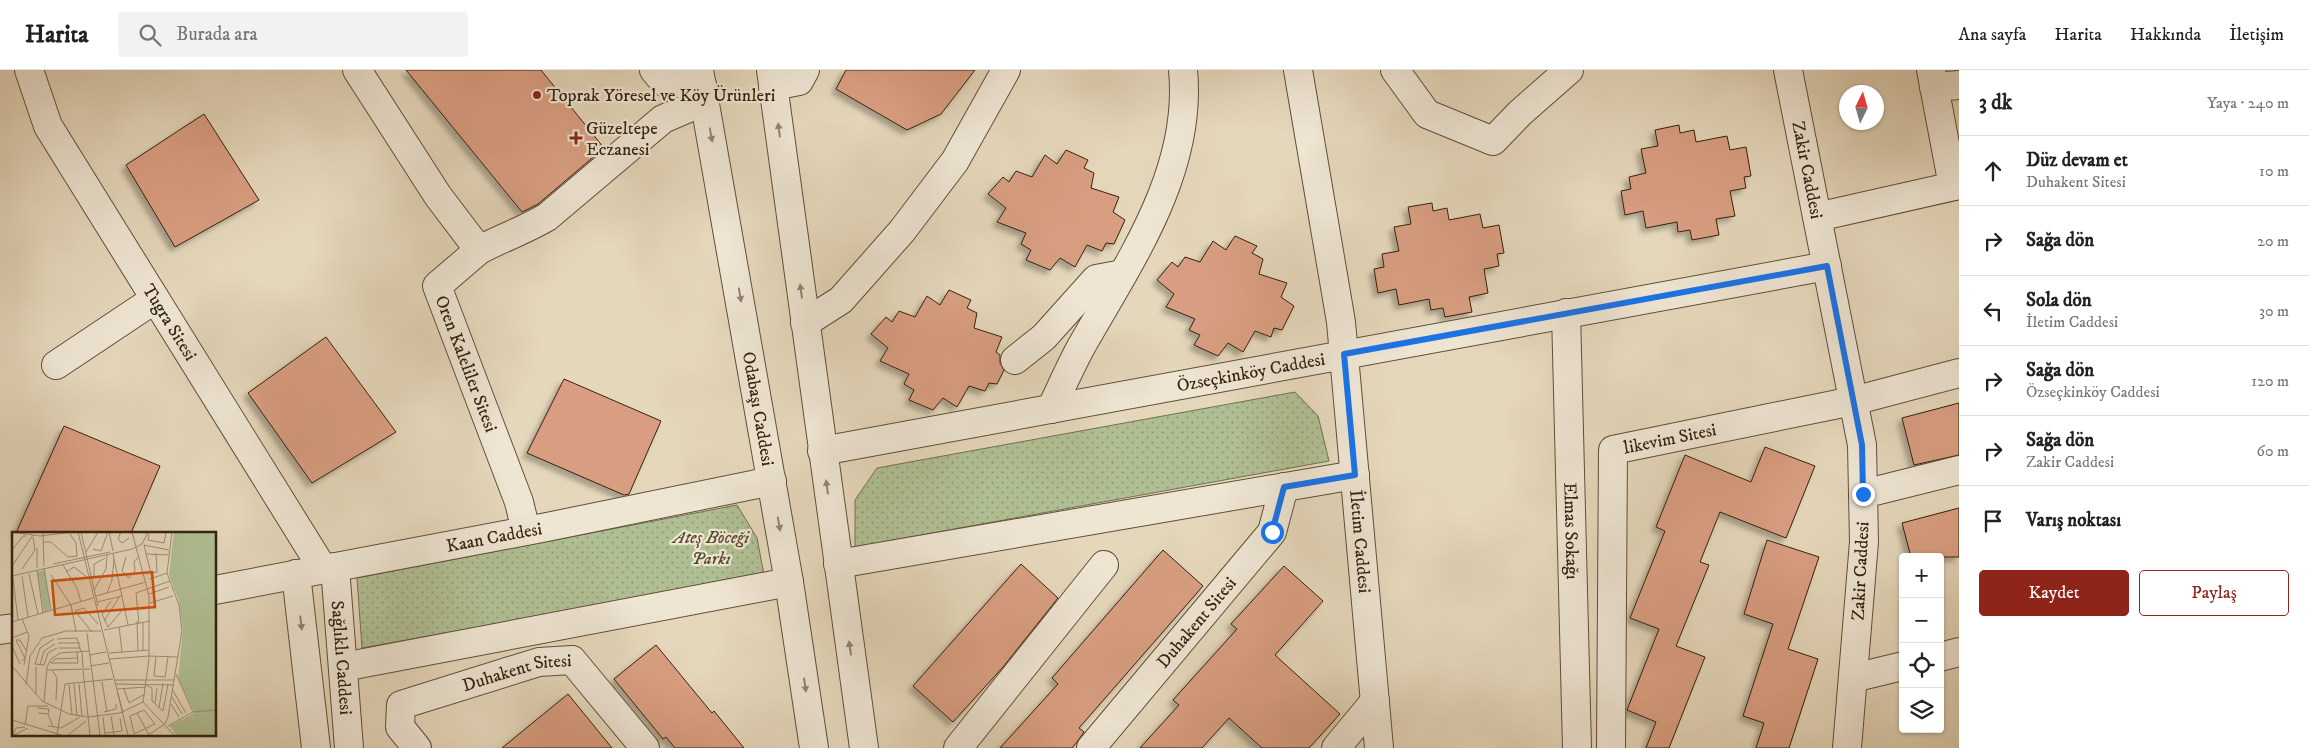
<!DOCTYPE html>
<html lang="tr">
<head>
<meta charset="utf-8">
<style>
	:root { --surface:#fff; --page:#f2f2f2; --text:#222; --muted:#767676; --line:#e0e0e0; --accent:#8f2418 }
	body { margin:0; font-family:"IM FELL DW Pica",serif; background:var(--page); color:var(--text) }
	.controls { position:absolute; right:15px; bottom:15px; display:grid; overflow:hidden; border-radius:5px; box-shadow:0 1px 4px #0004 }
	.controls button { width:45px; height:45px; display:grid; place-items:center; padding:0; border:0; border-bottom:1px solid var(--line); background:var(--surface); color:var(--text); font:25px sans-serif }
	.compass { position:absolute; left:1839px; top:15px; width:45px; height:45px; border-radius:50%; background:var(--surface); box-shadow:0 1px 4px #0004; rotate:5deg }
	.stop { position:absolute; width:15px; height:15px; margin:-11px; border:4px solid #1a73e8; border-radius:50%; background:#fff }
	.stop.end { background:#1a73e8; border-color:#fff; box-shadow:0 1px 5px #0008 }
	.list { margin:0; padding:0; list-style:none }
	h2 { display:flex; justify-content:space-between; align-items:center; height:65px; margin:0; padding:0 20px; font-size:21px }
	h2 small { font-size:16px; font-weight:400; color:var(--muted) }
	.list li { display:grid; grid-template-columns:32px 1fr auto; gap:15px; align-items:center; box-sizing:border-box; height:70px; padding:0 20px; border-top:1px solid var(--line) }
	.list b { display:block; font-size:19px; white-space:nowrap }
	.list p { margin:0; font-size:16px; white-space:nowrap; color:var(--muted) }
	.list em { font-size:16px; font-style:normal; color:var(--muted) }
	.actions { display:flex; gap:10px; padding:15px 20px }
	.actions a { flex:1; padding:11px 0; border:1px solid var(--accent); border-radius:5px; text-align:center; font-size:18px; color:var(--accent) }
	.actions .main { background:var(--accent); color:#fff }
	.icon { flex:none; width:28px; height:28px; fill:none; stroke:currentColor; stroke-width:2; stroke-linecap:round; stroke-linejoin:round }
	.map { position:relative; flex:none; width:1959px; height:678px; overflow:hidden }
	header { display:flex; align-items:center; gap:30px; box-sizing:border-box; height:70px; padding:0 25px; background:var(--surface); border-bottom:1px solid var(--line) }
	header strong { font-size:24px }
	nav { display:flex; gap:28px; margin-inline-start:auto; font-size:18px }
	.search { width:350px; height:45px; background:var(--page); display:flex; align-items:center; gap:12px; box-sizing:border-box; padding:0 18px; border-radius:5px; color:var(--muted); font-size:19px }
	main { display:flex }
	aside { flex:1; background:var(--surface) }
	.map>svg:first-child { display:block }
	.green { fill:url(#green-dots); stroke:#727050 }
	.building { fill:#d99e81; stroke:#35210e; filter:url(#shadow) }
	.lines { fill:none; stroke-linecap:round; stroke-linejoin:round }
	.street-casing { stroke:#614e39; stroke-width:30 }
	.street { stroke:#eee5d3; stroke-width:28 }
	.oneway { fill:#928370 }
	.route { stroke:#1a73e8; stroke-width:6 }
	.poi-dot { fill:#8f2418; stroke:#eee5d3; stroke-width:2 }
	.labels { text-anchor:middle; stroke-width:4.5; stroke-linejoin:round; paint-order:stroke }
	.poi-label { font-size:18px; fill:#35210e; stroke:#eee5d3; text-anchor:start }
	.street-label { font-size:18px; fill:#35210e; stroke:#eee5d3 }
	.park-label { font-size:18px; font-style:italic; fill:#54482f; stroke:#eee5d3 }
	.inset-road { fill:none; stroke:#9f8e76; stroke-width:1 }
	.view { fill:#cd510c; fill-opacity:0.15; stroke:#cd510c; stroke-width:2.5 }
	.inset-edge { fill:none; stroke:#35210e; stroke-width:2.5 }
</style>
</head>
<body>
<header>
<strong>Harita</strong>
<div class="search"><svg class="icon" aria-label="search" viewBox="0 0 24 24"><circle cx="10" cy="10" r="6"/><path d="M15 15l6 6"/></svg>Burada ara</div>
<nav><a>Ana sayfa</a><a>Harita</a><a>Hakkında</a><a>İletişim</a></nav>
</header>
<main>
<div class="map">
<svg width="1959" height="678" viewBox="0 0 1959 678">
	<defs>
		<pattern id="green-dots" width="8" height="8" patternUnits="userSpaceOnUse" patternTransform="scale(1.25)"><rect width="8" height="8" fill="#b0bf93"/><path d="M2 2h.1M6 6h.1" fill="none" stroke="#909b76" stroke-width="1.8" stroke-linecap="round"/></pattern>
		<filter id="shadow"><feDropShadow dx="-4.5" dy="4.5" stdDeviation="2.5" flood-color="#0004"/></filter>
	</defs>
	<rect width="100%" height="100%" fill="#e5d7bb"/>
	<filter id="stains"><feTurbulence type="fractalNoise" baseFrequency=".004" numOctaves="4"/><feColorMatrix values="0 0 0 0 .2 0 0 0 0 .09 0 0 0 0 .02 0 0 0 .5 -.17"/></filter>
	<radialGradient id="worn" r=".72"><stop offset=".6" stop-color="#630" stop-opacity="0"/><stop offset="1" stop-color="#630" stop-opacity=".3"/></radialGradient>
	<path class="green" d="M1295 322 1318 346 1329 391 855 477V430L877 398Z
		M737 435 757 468 764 505 362 578 357 508Z"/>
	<path class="building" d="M406 0H541L604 78 538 134 522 142Z
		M846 0H975L941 44 907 60 836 19Z
		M204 44 259 130 175 177 126 95Z
		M1679 55 1680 63 1694 60 1696 72 1727 66 1730 80 1746 77 1751 106 1744 107 1746 118 1730 121 1735 146 1716 149 1719 165 1692 170 1690 160 1678 162 1677 152 1646 158 1643 141 1625 145 1621 121 1631 119 1629 107 1646 103 1641 79 1658 76 1655 60Z
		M1066 80 1088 90 1084 98 1094 103 1091 118 1119 127 1113 142 1125 150 1114 174 1106 173 1102 181 1087 175 1075 197 1060 188 1050 200 1026 190 1031 180 1021 174 1026 163 997 152 1006 138 988 124 1003 107 1009 112 1016 101 1032 107 1045 85 1057 94Z
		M1432 133 1433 141 1447 138 1449 150 1480 144 1483 158 1499 155 1504 183 1497 184 1499 196 1484 199 1488 223 1469 227 1472 242 1445 247 1443 238 1431 240 1429 229 1399 235 1396 219 1378 223 1374 199 1384 197 1382 184 1399 181 1394 157 1411 154 1408 137Z
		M1235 166 1257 176 1252 183 1263 189 1259 204 1287 213 1281 227 1294 236 1282 260 1274 258 1271 267 1255 261 1243 282 1228 273 1218 286 1194 275 1200 265 1189 260 1195 249 1166 237 1174 224 1157 210 1172 192 1178 197 1185 187 1200 192 1213 171 1226 180Z
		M949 220 971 230 967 238 977 243 974 258 1002 267 996 282 1000 285V293L1004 300 997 314 989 313 985 321 969 316 957 337 943 328 933 340 909 330 914 320 904 314 909 304 880 291 888 278 871 264 886 247 892 252 899 241 915 247 927 226 940 235Z
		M326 267 396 362 312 413 248 323Z
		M564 309 661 351 629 424 624 425 527 383Z
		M1959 333V385L1914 395 1902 348Z
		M64 356 160 396 131 463H16Z
		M1765 377 1815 396 1786 468 1720 442 1700 492 1709 495 1676 576 1705 587 1669 678H1646L1656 652 1627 640 1659 559 1630 548 1665 461 1656 457 1685 385 1751 412Z
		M1959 438V487H1911L1902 453Z
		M1767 470 1819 487 1788 579 1818 589 1789 678H1756L1764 653 1743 646 1773 554 1744 544Z
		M1163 480 1203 516 1079 658 1084 662 1077 672 1072 678H1000L1058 614 1052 608Z
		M1021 494 1058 528 1003 597 953 652 913 616Z
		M1284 496 1323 531 1275 585 1340 644 1309 678H1262L1229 648 1202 678H1140L1179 635 1173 630 1237 559 1231 554Z
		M656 575 712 643 714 641 744 678H675L666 667 663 669 614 609Z
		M568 624 612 678H502Z"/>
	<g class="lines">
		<defs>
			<g id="street">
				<path id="s1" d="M29 0 48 56 323 499"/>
				<path id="s2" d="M357 0 438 126 479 180 437 216 519 432 526 461"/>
				<path d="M654 0 664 12 702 15"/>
				<path id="s3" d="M699 0 789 512 814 678"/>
				<path d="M771 0 864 678"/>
				<path id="s4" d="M1298 0 1341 252 1379 678"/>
				<path d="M1395 0 1427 44 1493 71 1520 43 1569 0"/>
				<path id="s5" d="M1788 0 1862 375 1864 472 1847 678"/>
				<path d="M1931 0 1953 116"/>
				<path d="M773 16 799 11 805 0"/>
				<path d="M1934 17 1959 15"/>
				<path d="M1817 147 1959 115"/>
				<path d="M479 180C502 168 525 160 547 147L663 49 705 31"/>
				<path id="s6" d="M1566 243 1577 678"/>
				<path d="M805 253 841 230 902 161 955 91 1006 0"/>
				<path d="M1015 290 1044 267 1096 209 1123 204"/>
				<path d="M56 295 155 229"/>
				<path d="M1051 339C1061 318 1070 297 1081 277 1129 192 1193 102 1183 0"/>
				<path id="s7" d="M822 381 1827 196"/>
				<path d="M1863 424 1959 400"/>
				<path d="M838 494 1355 405"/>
				<path id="s8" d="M335 497 349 678"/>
				<path d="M296 504 316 678"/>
				<path id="s9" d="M215 520 547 457 772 411"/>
				<path d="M0 560 14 558"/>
				<path d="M1940 587 1959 582"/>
				<path d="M343 597 789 512"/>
				<path d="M1853 608 1903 596"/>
				<path id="s10" d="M417 678 400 657 401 635 539 592 572 590 645 678"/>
				<path d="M958 678 1104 495"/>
				<path id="s11" d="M1091 678 1272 462 1284 417"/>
				<path d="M1336 678 1375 631"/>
				<path id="s12" d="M1611 678 1613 380 1853 331 1959 303"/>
			</g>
		</defs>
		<use href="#street" class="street-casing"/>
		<use href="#street" class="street"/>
	</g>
	<defs><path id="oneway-solid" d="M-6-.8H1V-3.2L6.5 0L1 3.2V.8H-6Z" transform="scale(1.25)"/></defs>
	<g class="oneway">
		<use href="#oneway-solid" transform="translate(779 60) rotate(-97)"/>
		<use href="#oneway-solid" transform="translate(711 65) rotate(80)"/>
		<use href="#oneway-solid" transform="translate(801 221) rotate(-98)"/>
		<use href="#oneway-solid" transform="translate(740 225) rotate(80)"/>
		<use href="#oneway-solid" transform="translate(827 417) rotate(-98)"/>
		<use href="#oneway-solid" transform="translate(779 454) rotate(80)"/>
		<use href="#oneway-solid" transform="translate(301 553) rotate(83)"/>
		<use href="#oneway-solid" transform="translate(850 578) rotate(-98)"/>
		<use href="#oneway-solid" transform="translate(805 615) rotate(82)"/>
	</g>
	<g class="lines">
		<path class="route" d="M1272 462 1284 417 1355 405 1344 284 1827 196 1862 375 1863 424"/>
	</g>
	<g class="poi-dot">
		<circle cx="537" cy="25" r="5"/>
		<path d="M573.5 60.5h5v5h5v5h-5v5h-5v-5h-5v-5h5z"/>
	</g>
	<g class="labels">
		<g class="poi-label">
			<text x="547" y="31">Toprak Yöresel ve Köy Ürünleri</text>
			<text x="586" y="64">Güzeltepe<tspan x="586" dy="21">Eczanesi</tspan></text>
		</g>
		<g class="street-label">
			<text dy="6" stroke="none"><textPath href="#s5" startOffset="102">Zakir Caddesi</textPath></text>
			<text dy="6" stroke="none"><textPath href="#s1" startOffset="290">Tugra Sitesi</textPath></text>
			<text dy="6" stroke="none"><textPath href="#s2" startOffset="356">Oren Kaleliler Sitesi</textPath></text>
			<text dy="6" stroke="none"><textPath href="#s7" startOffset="436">Özseçkinköy Caddesi</textPath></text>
			<text dy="6" stroke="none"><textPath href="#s3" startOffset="344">Odabaşı Caddesi</textPath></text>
			<text dy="6" stroke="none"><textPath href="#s12" startOffset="356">likevim Sitesi</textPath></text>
			<text dy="6" stroke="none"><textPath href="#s6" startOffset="218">Elmas Sokağı</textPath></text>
			<text dy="6" stroke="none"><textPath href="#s9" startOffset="284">Kaan Caddesi</textPath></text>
			<text dy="6" stroke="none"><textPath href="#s4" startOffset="476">İletim Caddesi</textPath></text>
			<text transform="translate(1860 501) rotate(-87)" y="6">Zakir Caddesi</text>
			<text dy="6" stroke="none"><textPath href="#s11" startOffset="164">Duhakent Sitesi</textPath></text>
			<text dy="6" stroke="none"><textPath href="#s8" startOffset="91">Sağlıklı Caddesi</textPath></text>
			<text dy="6" stroke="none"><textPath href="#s10" startOffset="170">Duhakent Sitesi</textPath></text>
		</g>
		<g class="park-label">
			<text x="711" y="473">Ateş Böceği<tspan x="711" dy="21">Parkı</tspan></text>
		</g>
	</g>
	<g transform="translate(12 462)">
		<rect width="204" height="204" fill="#e5d7bb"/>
		<path d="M162 0H204V203H164L158 194 183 181 166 147 171 98 167 69 157 43ZM33 38 38 78 32 80 25 40Z" fill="#b0bf93"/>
		<path class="inset-road" d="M0 0 28 4 61 0M31 0 32 34M66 0 116 203M69 0 86 74M97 0 101 19M109 0 106 7 110 11 117 6M137 2 136 8 152 11 154 0M32 10H39L56 25 65 24 64 11 58 2M132 13 140 46M132 13 157 18M25 16V36M81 17 89 19 96 0M0 18 11 4H14M74 20 86 0M101 22 116 93M134 22 157 23M114 25 110 39 117 46 123 39 122 30 127 24M41 32 98 20M51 33 65 56 69 70M0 34 21 3M32 36 39 78M10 37 23 18 21 5M25 38 31 81M54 40 62 35 76 46M139 41 145 40 144 21M17 42 26 82M39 43 59 73M0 44 120 17 130 12 136 0M10 44 16 85M82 44V32L93 26M1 46 6 88M138 47 155 41M82 58 94 37 95 23M95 61 100 48 102 27M137 62 157 55M84 64 134 50M99 69 90 82 96 95 113 75M85 70 110 64M138 71 161 64M59 73 64 100M10 87 17 104 12 133M92 89 108 64M125 89 126 119M0 90 81 66M127 91 124 61 158 49M107 95 110 120M92 98 138 89M80 100 63 79 72 76 86 92M75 101 88 203M0 106 15 100M42 107 28 116 23 132 32 133 36 121 45 116M45 107 65 106 69 120M46 111H68M0 114 8 132M47 116H68M131 119V90M65 120 66 131H39L43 127 65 126M70 120 71 136M97 121 137 118M77 123 94 120M137 124 166 125M144 125 142 144 153 145 156 125M98 127 137 124M9 129 13 126 4 108H8L15 120M28 133 32 119 43 112M0 134 30 169 57 182 76 185 108 181 131 170 137 127V64L120 0M78 134 97 131M35 138 78 137M40 138 45 146 44 168M71 138 78 203M164 142 181 180M103 148H162M90 150 95 180M62 152 65 184M67 152 70 185M104 152 162 153M14 153 18 124 30 106 54 99H89M57 153 60 183M134 153 140 156V169L151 179M105 157 134 155M112 157 117 171 133 162M161 159 174 181M106 161 111 181M24 162V135M160 165 170 182M32 170 35 135 39 127 48 121 77 119M131 170 162 203M143 171 145 156M159 172 167 185M25 176 37 177 36 182M147 176 151 151M132 178 143 192 122 202 118 184ZM151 179 156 152M92 180 104 177V172M26 181 36 182 41 195M125 181 137 203M99 184 102 203M91 185 93 203M0 188 49 203M13 193 16 174H36M36 194 49 196 68 185M156 194 181 180 204 178M93 201 110 199 108 186M1 203 4 196 13 195M2 203 16 196M45 203 53 152 101 147M56 203 74 189M136 203 153 192 156 185 170 99 167 73 155 41 160 0"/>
		<path class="view" d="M140 40 143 75 43 83 40 49Z"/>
		<rect width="204" height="204" class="inset-edge"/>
	</g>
	<rect width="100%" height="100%" filter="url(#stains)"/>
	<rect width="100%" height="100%" fill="url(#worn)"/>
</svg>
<div class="controls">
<button>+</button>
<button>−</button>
<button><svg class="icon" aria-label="locate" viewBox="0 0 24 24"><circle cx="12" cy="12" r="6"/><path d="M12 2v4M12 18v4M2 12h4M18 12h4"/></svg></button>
<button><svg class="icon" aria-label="layers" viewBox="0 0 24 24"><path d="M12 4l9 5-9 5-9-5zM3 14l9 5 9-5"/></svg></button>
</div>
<svg class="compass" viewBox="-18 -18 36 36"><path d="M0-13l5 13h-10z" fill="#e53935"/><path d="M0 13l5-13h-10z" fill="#767676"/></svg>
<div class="stop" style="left:1272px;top:462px"></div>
<div class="stop end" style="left:1863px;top:424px"></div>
</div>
<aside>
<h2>3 dk<small>Yaya · 240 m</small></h2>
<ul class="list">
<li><svg class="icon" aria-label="ahead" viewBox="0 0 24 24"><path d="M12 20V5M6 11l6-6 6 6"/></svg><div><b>Düz devam et</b><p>Duhakent Sitesi</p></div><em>10 m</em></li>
<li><svg class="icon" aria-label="right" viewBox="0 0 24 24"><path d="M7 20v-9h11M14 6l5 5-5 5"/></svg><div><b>Sağa dön</b></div><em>20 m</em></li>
<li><svg class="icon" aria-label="left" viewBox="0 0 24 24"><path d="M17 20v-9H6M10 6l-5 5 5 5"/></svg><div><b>Sola dön</b><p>İletim Caddesi</p></div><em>30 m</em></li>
<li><svg class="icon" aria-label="right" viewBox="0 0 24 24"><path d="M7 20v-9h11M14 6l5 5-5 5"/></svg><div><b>Sağa dön</b><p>Özseçkinköy Caddesi</p></div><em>120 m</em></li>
<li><svg class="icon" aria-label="right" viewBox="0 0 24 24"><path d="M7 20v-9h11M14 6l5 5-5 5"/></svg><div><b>Sağa dön</b><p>Zakir Caddesi</p></div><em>60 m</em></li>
<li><svg class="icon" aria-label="arrive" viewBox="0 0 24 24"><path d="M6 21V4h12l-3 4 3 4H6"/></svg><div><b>Varış noktası</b></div></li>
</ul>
<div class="actions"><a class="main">Kaydet</a><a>Paylaş</a></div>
</aside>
</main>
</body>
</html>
